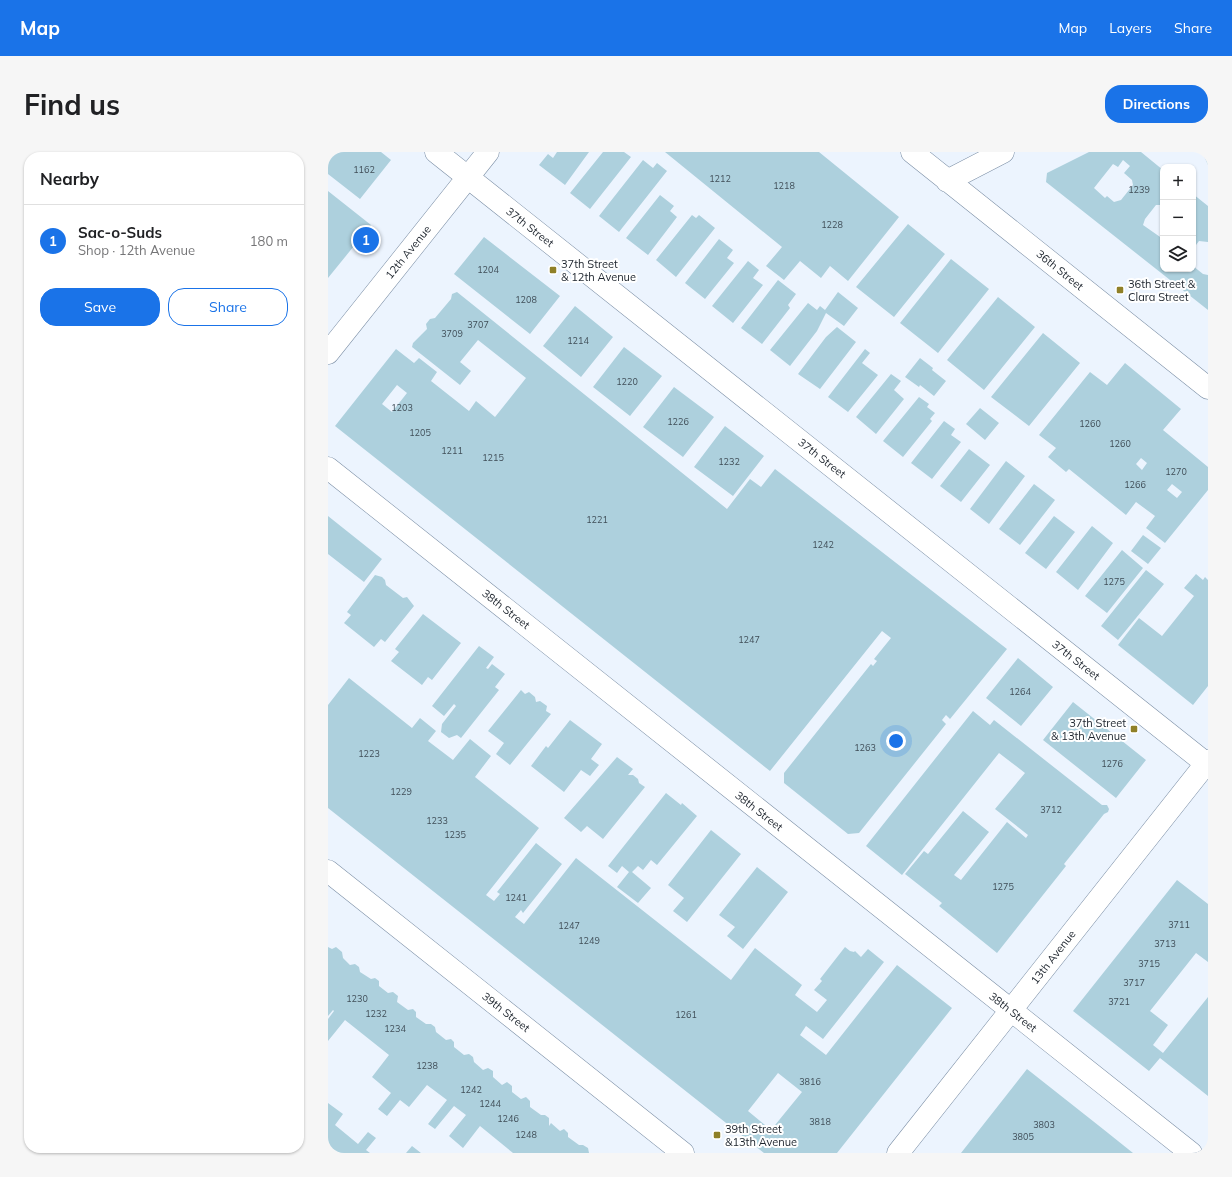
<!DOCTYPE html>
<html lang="en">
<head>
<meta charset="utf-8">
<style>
	:root { --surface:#fff; --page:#f6f6f6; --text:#202124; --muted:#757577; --line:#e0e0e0; --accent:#1a73e8 }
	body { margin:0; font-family:Mulish,sans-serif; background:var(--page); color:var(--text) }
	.controls { position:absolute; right:12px; top:12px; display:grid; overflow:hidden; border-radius:8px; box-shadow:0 1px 3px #0004 }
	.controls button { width:36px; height:36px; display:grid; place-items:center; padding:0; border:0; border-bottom:1px solid var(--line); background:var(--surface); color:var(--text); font:20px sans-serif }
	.you { position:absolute; left:568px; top:589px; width:14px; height:14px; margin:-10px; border:3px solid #fff; border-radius:50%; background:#1a73e8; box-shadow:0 0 0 6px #1a73e833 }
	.badge { display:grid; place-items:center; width:26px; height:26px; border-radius:50%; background:var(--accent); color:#fff; font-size:13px; font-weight:700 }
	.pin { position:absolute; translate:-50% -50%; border:2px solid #fff; box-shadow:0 1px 4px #0006 }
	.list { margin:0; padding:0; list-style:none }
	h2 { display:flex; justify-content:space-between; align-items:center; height:52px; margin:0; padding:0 16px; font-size:17px }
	h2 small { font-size:13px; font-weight:400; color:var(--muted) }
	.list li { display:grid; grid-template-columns:26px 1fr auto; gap:12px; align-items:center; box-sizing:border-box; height:72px; padding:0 16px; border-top:1px solid var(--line) }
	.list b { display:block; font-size:15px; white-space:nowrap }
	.list p { margin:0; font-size:13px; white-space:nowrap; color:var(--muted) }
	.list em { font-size:13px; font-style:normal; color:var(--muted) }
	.actions { display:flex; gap:8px; padding:12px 16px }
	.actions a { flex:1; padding:9px 0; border:1px solid var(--accent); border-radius:16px; text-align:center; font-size:14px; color:var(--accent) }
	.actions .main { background:var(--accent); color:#fff }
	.icon { flex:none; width:22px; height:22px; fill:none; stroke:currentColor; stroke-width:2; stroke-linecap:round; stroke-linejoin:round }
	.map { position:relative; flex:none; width:880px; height:1001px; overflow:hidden; border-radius:16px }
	header { display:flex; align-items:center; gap:24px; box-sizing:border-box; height:56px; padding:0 20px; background:var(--accent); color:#fff }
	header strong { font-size:19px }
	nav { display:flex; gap:22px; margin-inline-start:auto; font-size:14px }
	.intro { display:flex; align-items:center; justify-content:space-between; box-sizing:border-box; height:96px; padding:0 24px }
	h1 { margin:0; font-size:28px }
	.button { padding:10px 18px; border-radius:16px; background:var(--accent); color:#fff; font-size:14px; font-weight:700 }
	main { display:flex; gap:24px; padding:0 24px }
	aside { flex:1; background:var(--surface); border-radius:16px; box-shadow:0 1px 3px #0004 }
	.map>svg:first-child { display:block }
	.building { fill:#add0dd; fill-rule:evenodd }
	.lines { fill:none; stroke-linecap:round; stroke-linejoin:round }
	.minor-casing { stroke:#7b8ea5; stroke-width:23 }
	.major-casing { stroke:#7b8ea5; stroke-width:23 }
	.minor { stroke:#fff; stroke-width:22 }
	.major { stroke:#fff; stroke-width:22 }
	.poi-dot { fill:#8f8027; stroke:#fff; stroke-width:1.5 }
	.labels { text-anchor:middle; stroke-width:4; stroke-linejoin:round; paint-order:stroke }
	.number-label { font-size:9px; fill:#404e58 }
	.street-label { font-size:11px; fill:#1c232c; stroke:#fff }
	.poi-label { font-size:11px; fill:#1c232c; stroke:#fff; text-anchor:start }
</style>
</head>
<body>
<header>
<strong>Map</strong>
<nav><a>Map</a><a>Layers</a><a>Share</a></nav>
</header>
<div class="intro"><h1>Find us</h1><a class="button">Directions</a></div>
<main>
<aside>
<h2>Nearby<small></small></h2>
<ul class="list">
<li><span class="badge">1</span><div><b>Sac-o-Suds</b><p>Shop · 12th Avenue</p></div><em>180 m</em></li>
</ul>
<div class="actions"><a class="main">Save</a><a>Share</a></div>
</aside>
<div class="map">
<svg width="880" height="1001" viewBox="0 0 880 1001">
	<rect width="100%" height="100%" fill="#ecf4fe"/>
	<path class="building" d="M0 0H53L63 8 32 47 0 22Z
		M229 0H261L237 33 211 13 220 2 225 6Z
		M275 0H296L303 5 262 57 242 41Z
		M337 0H491L571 65 520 129 502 114 493 126 472 109 456 128 438 114 454 95Z
		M761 0H813L835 18V53H828L817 67 815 73 835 87V117H865V114L875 122 880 123V158L718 30 719 21ZM795 8 802 14 796 21 804 28 805 33 793 48 786 50 779 44 777 46 766 36 785 12 790 15Z
		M874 0H880V13Z
		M315 8 325 16 329 11 339 19 291 80 271 64Z
		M0 39 43 73 0 126Z
		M865 42 880 54V90L871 89 865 97Z
		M332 43 346 54 342 59 349 65 320 103 298 86Z
		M364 63 368 66 371 63 387 76 348 125 328 108Z
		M580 72 617 102 566 165 528 135Z
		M156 85 232 144 202 182 126 122Z
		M391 87 405 98 399 106 406 111 377 147 357 131Z
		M623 107 661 137 610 201 572 171Z
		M420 109 431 118 425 126 435 133 405 171 384 154Z
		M450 128 468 142 460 153 462 156 434 192 413 176Z
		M129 140 399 357 422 327 433 335 447 317 679 497 622 567 618 563 614 568 618 572 531 681 520 682 456 631V621L543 512 545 514 549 509 546 507 563 486 554 479 442 619 7 274 68 197 86 211 91 206 109 220 103 229 141 259 148 249 167 265 198 226 150 188 132 210 143 219 132 233 84 195 85 191 99 177 98 172 102 167 107 166 123 147 124 142ZM69 233 79 241 64 260 54 252Z
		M510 140 530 156 516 174 498 161 489 179 462 214 442 198 480 151 489 158 492 154 497 158Z
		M670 145 707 175 656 238 619 208Z
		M247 154 285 185 253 225 215 194Z
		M509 175 528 190 492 237 470 222 498 185Z
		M715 181 752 211 701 274 663 245Z
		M296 195 334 224 302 264 265 235Z
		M537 197 542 201 534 211 550 223 520 260 500 245Z
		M592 206 605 216 604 218 618 229 606 244 592 233 591 235 577 225Z
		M797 211 853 257 835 278 880 315V338L837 391 818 376 827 364 808 350 798 363 741 317 738 320 720 305 728 296 711 283 762 220 779 233ZM813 306 819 311 814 318 808 312ZM844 332 854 340 849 346 839 338Z
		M563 222 573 229 566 238 576 247 548 282 528 265Z
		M346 235 386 265 355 305 315 275Z
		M591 245 601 252 599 255 607 261 602 267 604 269 575 305 555 289Z
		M652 256 671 271 657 288 638 272Z
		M616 269 627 277 623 283 633 290 604 327 583 311Z
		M397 274 436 304 405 344 366 315Z
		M641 297 662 313 633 350 612 334Z
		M678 309 697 324 661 372 642 357Z
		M706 332 727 348 692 393 671 377Z
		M0 364 54 407 36 430 0 402Z
		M726 364 747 380 718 417 697 401Z
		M764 374 785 391 750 438 728 420Z
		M815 383 833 396 820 412 803 399Z
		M794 398 815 416 779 461 757 444Z
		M818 418 836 432 790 488 773 474Z
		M868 422 875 428 877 425 880 428V534L865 553 790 493 811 466 834 484 866 444 856 436Z
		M47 423 54 425 57 428 58 433 75 446 79 445 86 454 57 490 53 487 46 495 16 471 23 463 19 460Z
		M95 462 133 491 104 528 100 525 94 533 63 509 71 500 67 497Z
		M151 494 166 505 158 516 160 517 164 512 177 522 167 535 171 538 133 586 129 583 121 586 113 580 114 572 128 554 126 552 116 564 104 554Z
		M690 506 725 535 693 574 658 546Z
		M21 526 84 576 92 566 108 579 100 589 125 608 142 587 163 604 147 625 211 676 158 743 166 749 172 742 169 740 208 691 234 712 195 761 193 758 187 765 196 772 248 706 403 828 427 796 474 833 467 843 489 860 499 848 486 838 494 829 492 827 517 795 522 799 526 800 527 799 533 805 540 797 556 810 495 887 478 874 472 883 498 903 569 813 624 856 509 1001H436L0 656V553ZM450 921 474 940 443 978 420 959Z
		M193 538 197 542 201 540 207 545 208 550 212 549 219 554 218 559 223 562 182 613 168 602 176 591 160 579Z
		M745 550 818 608 788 646 715 588Z
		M645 559 662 573 666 568 774 653H779L781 657 780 660 776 662 736 712 738 714 669 801 611 754 614 751 577 722 596 699 600 702 635 659 661 680 626 723 633 728 679 670 698 686 700 683 667 657 697 621 671 601 574 723 538 694Z
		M242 568 274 592 263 607 271 613 262 624 253 618 236 640 203 614 218 594 220 596Z
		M289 605 305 617 300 623H305L310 627 311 631 317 635 275 687 259 674 253 680 236 666Z
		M338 641 353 653 354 651 369 664 329 713 323 708 315 718 310 714 304 720 323 736 310 751 289 735 301 720 294 714 289 721 280 714Z
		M383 678 413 702 359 770 345 759 356 746 340 733Z
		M429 715 460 740 415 797 399 784 407 775 391 763Z
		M849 728 880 752V810L868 801 822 859 840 873 825 893 835 901 880 845V944L832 906 821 919 745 859Z
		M0 795 4 797 8 795 14 800 15 806 22 813 27 812 31 815 32 820 43 827 47 826 51 829V834L60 841 65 840 70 844 69 850 80 858 85 857 88 860V865L98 872H103L107 875 108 880 118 888 123 887 126 890V895L136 903 141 902 145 905 146 910 155 918 160 916 165 919V925L174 933 179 930 184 934V940L193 947 198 945 202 949V955L213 963H217L221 966V974L223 971 232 979 236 977 240 981V985L251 993H255L260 996 261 1001H185L152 974 135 996 121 984 138 963 126 954 107 977 100 972 119 948 99 933 81 955 72 948 59 964 50 957 63 941 44 925 61 903 17 868 0 889V867L6 859 5 858 0 864Z
		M699 917 775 977 805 1001H633Z
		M0 951 15 962 7 973 30 992 40 980 48 986 38 998 42 1001H0Z
		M84 994 93 1001H78Z"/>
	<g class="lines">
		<defs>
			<path id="minor" d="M108 0 880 613
				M584 0 880 236
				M619 29 675 0
				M0 201 160 0
				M0 316 863 1001
				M570 1001 880 609"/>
			<path id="major" d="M0 719 355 1001"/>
		</defs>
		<use href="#minor" class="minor-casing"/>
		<use href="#major" class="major-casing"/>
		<use href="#minor" class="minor"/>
		<use href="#major" class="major"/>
	</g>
	<g class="poi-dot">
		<rect x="221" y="114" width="8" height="8" rx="2"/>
		<rect x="788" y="134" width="8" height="8" rx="2"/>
		<rect x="802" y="573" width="8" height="8" rx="2"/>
		<rect x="385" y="979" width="8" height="8" rx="2"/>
	</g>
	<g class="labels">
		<g class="number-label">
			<text x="36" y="21">1162</text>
			<text x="392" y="30">1212</text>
			<text x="456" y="37">1218</text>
			<text x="811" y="41">1239</text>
			<text x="504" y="76">1228</text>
			<text x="160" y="121">1204</text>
			<text x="198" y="151">1208</text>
			<text x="150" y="176">3707</text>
			<text x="124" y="185">3709</text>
			<text x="250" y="192">1214</text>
			<text x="299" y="233">1220</text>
			<text x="74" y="259">1203</text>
			<text x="350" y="273">1226</text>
			<text x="762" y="275">1260</text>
			<text x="92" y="284">1205</text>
			<text x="792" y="295">1260</text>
			<text x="124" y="302">1211</text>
			<text x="165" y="309">1215</text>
			<text x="401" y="313">1232</text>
			<text x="848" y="323">1270</text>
			<text x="807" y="336">1266</text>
			<text x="269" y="371">1221</text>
			<text x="495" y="396">1242</text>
			<text x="786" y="433">1275</text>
			<text x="421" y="491">1247</text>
			<text x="692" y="543">1264</text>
			<text x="537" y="599">1263</text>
			<text x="41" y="605">1223</text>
			<text x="784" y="615">1276</text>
			<text x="73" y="643">1229</text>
			<text x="723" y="661">3712</text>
			<text x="109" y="672">1233</text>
			<text x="127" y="686">1235</text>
			<text x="675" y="738">1275</text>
			<text x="188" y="749">1241</text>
			<text x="851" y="776">3711</text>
			<text x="241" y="777">1247</text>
			<text x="261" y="792">1249</text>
			<text x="837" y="795">3713</text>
			<text x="821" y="815">3715</text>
			<text x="806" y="834">3717</text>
			<text x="29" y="850">1230</text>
			<text x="791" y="853">3721</text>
			<text x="48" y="865">1232</text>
			<text x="358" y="866">1261</text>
			<text x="67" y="880">1234</text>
			<text x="99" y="917">1238</text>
			<text x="482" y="933">3816</text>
			<text x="143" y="941">1242</text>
			<text x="162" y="955">1244</text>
			<text x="180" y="970">1246</text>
			<text x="492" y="973">3818</text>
			<text x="716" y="976">3803</text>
			<text x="198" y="986">1248</text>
			<text x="695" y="988">3805</text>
		</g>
		<g class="street-label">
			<text transform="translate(202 75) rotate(38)" y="4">37th Street</text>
			<text transform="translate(80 100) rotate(-51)" y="4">12th Avenue</text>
			<text transform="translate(732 118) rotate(39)" y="4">36th Street</text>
			<text transform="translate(494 306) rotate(38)" y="4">37th Street</text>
			<text transform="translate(178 457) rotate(38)" y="4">38th Street</text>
			<text transform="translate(748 508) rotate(38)" y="4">37th Street</text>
			<text transform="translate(431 659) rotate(38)" y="4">38th Street</text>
			<text transform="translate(725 805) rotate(-52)" y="4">13th Avenue</text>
			<text transform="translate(178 860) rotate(38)" y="4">39th Street</text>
			<text transform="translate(685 860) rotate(38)" y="4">38th Street</text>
		</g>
		<g class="poi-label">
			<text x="233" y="116">37th Street<tspan x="233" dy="13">&amp; 12th Avenue</tspan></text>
			<text x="800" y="136">36th Street &amp;<tspan x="800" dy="13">Clara Street</tspan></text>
			<text x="798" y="575" text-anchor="end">37th Street<tspan x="798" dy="13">&amp; 13th Avenue</tspan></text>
			<text x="397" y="981">39th Street<tspan x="397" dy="13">&amp;13th Avenue</tspan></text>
		</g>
	</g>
</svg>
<div class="controls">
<button>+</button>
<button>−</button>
<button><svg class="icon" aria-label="layers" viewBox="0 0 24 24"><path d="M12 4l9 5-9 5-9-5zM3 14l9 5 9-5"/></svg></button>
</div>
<div class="you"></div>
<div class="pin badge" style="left:38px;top:88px">1</div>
</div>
</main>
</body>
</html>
